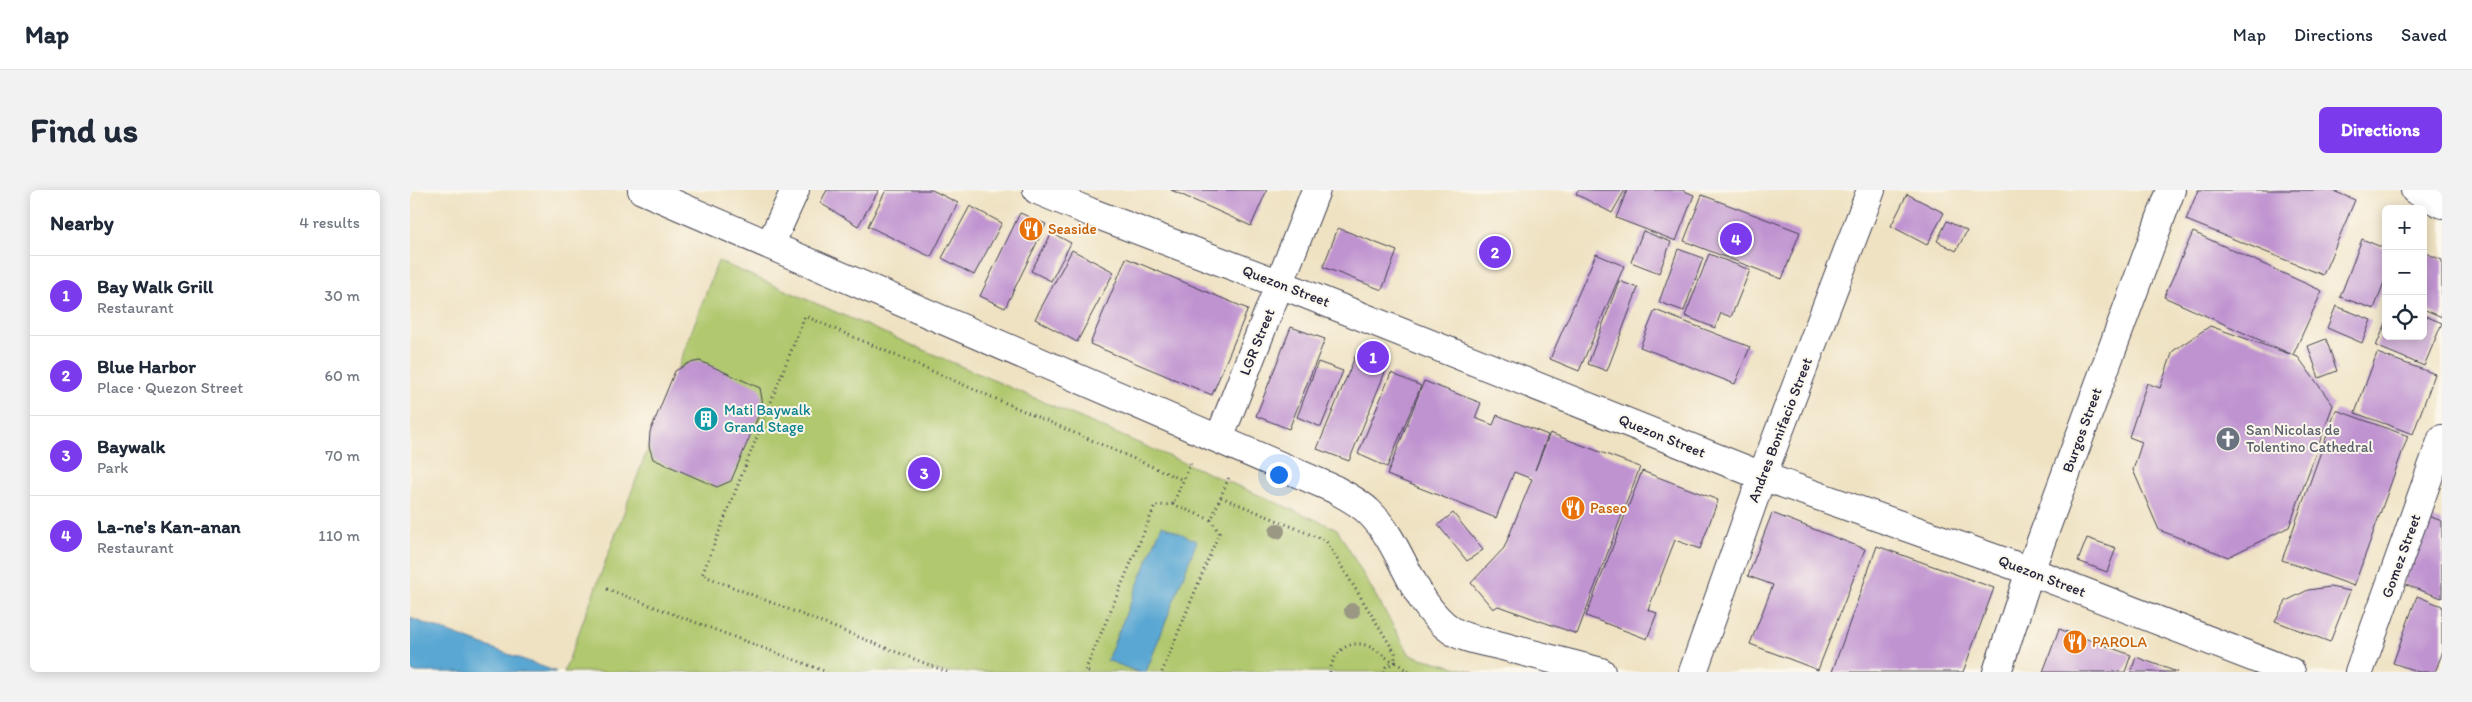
<!DOCTYPE html>
<html lang="en">
<head>
<meta charset="utf-8">
<style>
	:root { --surface:#fff; --page:#f2f2f3; --text:#1f2937; --muted:#747a83; --line:#e0e1e3; --accent:#7c3aed }
	body { margin:0; font-family:Itim,sans-serif; background:var(--page); color:var(--text) }
	.controls { position:absolute; right:15px; top:15px; display:grid; overflow:hidden; border-radius:8px; box-shadow:0 2px 12px #0003 }
	.controls button { width:45px; height:45px; display:grid; place-items:center; padding:0; border:0; border-bottom:1px solid var(--line); background:var(--surface); color:var(--text); font:25px sans-serif }
	.you { position:absolute; left:868px; top:284px; width:18px; height:18px; margin:-12px; border:4px solid #fff; border-radius:50%; background:#1a73e8; box-shadow:0 0 0 8px #1a73e833 }
	.badge { display:grid; place-items:center; width:32px; height:32px; border-radius:50%; background:var(--accent); color:#fff; font-size:16px; font-weight:700 }
	.pin { position:absolute; translate:-50% -50%; border:2px solid #fff; box-shadow:0 1px 5px #0006 }
	.list { margin:0; padding:0; list-style:none }
	h2 { display:flex; justify-content:space-between; align-items:center; height:65px; margin:0; padding:0 20px; font-size:21px }
	h2 small { font-size:16px; font-weight:400; color:var(--muted) }
	.list li { display:grid; grid-template-columns:32px 1fr auto; gap:15px; align-items:center; box-sizing:border-box; height:80px; padding:0 20px; border-top:1px solid var(--line) }
	.list b { display:block; font-size:19px; white-space:nowrap }
	.list p { margin:0; font-size:16px; white-space:nowrap; color:var(--muted) }
	.list em { font-size:16px; font-style:normal; color:var(--muted) }
	.icon { flex:none; width:28px; height:28px; fill:none; stroke:currentColor; stroke-width:2; stroke-linecap:round; stroke-linejoin:round }
	.map { position:relative; flex:none; width:2032px; height:482px; overflow:hidden; border-radius:8px }
	header { display:flex; align-items:center; gap:30px; box-sizing:border-box; height:70px; padding:0 25px; background:var(--surface); border-bottom:1px solid var(--line) }
	header strong { font-size:24px }
	nav { display:flex; gap:28px; margin-inline-start:auto; font-size:18px }
	.intro { display:flex; align-items:center; justify-content:space-between; box-sizing:border-box; height:120px; padding:0 30px }
	h1 { margin:0; font-size:35px }
	.button { padding:12px 22px; border-radius:8px; background:var(--accent); color:#fff; font-size:18px; font-weight:700 }
	main { display:flex; gap:30px; padding:0 30px }
	aside { flex:1; background:var(--surface); border-radius:8px; box-shadow:0 2px 12px #0003 }
	.map>svg:first-child { display:block }
	.green { fill:#b0c86e; stroke:#697554 }
	.water { fill:#5aa7d3; stroke:#3e6487 }
	.building { fill:#bf93d0 }
	.lines { fill:none; stroke-linecap:round; stroke-linejoin:round }
	.minor-casing { stroke:#413f4f; stroke-width:30 }
	.major-casing { stroke:#413f4f; stroke-width:30 }
	.path { stroke:#413f4f; stroke-width:3; stroke-dasharray:1 4; stroke-linecap:butt }
	.minor { stroke:#fff; stroke-width:28 }
	.major { stroke:#fff; stroke-width:28 }
	.tree { fill:#9a9882 }
	.labels { text-anchor:middle; stroke-width:4; stroke-linejoin:round; paint-order:stroke }
	.food-label { font-size:15px; fill:#c56008; stroke:#fbf7ec; text-anchor:start }
	.street-label { font-size:15px; fill:#22223b; stroke:#fbf7ec }
	.culture-label { font-size:15px; fill:#0d838f; stroke:#fbf7ec; text-anchor:start }
	.worship-label { font-size:15px; fill:#5b616d; stroke:#fbf7ec; text-anchor:start }
</style>
</head>
<body>
<header>
<strong>Map</strong>
<nav><a>Map</a><a>Directions</a><a>Saved</a></nav>
</header>
<div class="intro"><h1>Find us</h1><a class="button">Directions</a></div>
<main>
<aside>
<h2>Nearby<small>4 results</small></h2>
<ul class="list">
<li><span class="badge">1</span><div><b>Bay Walk Grill</b><p>Restaurant</p></div><em>30 m</em></li>
<li><span class="badge">2</span><div><b>Blue Harbor</b><p>Place · Quezon Street</p></div><em>60 m</em></li>
<li><span class="badge">3</span><div><b>Baywalk</b><p>Park</p></div><em>70 m</em></li>
<li><span class="badge">4</span><div><b>La-ne's Kan-anan</b><p>Restaurant</p></div><em>110 m</em></li>
</ul>
</aside>
<div class="map">
<svg width="2032" height="482" viewBox="0 0 2032 482">
	<rect width="100%" height="100%" fill="#fbf7ec"/>
	<filter id="ink" filterUnits="userSpaceOnUse"><feTurbulence type="fractalNoise" baseFrequency=".02" numOctaves="2"/><feDisplacementMap in="SourceGraphic" scale="10" xChannelSelector="R" yChannelSelector="G"/><feConvolveMatrix kernelMatrix="1 2 1 2 8 2 1 2 1" color-interpolation-filters="sRGB"/></filter>
	<filter id="wash" filterUnits="userSpaceOnUse"><feTurbulence type="fractalNoise" baseFrequency=".0096" numOctaves="4" result="noise"/><feDisplacementMap in="SourceGraphic" scale="20" xChannelSelector="R" yChannelSelector="G"/><feGaussianBlur stdDeviation="1.12" result="paint"/><feColorMatrix in="noise" values="0 0 0 0 0 0 0 0 0 0 0 0 0 0 0 0 0 1.4 0 .05"/><feComposite in="paint" operator="in"/></filter>
	<g filter="url(#wash)">
		<rect width="100%" height="100%" fill="#efe2c2"/>
		<path class="green" d="M308 71 927 339 1000 465 1064 482H154Z"/>
		<path class="water" d="M752 335 787 351 736 482H728L697 470Z
			M0 428 147 482H0Z"/>
		<g id="blocks">
			<path class="building" d="M417 0H469L448 36 410 13Z
				M476 0H522L548 13 521 67 458 36Z
				M761 0H857L841 36Z
				M1168 0H1215L1202 23 1166 4Z
				M1217 0H1272L1284 5 1266 51 1206 28Z
				M1788 0H1921L1945 10 1913 85 1776 30Z
				M1497 4 1534 23 1517 55 1481 36Z
				M1292 5 1390 42 1372 89 1274 51Z
				M560 16 592 33 564 85 532 68Z
				M610 23 636 34 595 118 570 106Z
				M1537 31 1557 41 1546 61 1527 51Z
				M928 38 987 61 972 100 913 77Z
				M1233 41 1261 52 1249 83 1221 72Z
				M1783 42 1912 101 1883 165 1754 107Z
				M642 43 661 53 641 91 621 81Z
				M1952 49 1976 59V87L1964 119 1930 107Z
				M1268 59 1293 68 1274 121 1249 112Z
				M662 60 704 82 667 152 625 129Z
				M2013 62 2032 70V127L2013 119Z
				M1186 64 1214 76 1169 181 1140 169Z
				M1299 64 1340 80 1321 127 1311 123 1305 138 1275 126Z
				M716 68 838 119 802 205 680 154Z
				M1209 91 1228 98 1197 181 1178 174Z
				M1926 116 1961 130 1952 153 1917 138Z
				M1245 120 1340 157 1325 194 1230 157Z
				M2013 125 2032 133 2014 176 1966 156 1976 133V146H2013Z
				M1800 136 1888 167 1923 215 1879 337 1818 367 1749 340 1723 280 1732 252 1719 247 1737 193 1750 198 1763 161Z
				M881 137 915 149 879 239 846 226Z
				M1916 149 1927 181 1909 188 1898 156Z
				M947 162 978 175 939 271 907 259Z
				M1967 163 2025 184 2003 244 1945 223Z
				M290 171 350 198 353 215 321 291 307 297 243 269 239 256 240 242 265 181 279 173Z
				M908 172 933 181 911 237 887 227Z
				M981 183 1011 196 977 277 948 264Z
				M1014 191 1071 213 1065 228 1083 235 1087 225 1138 245 1125 280 1140 243 1230 277 1167 444 1088 416 1083 419 1061 393 1094 358 1122 289 1104 282 1086 328 977 285Z
				M1926 220 1998 246 1944 396 1872 370Z
				M1232 281 1308 310 1290 359 1265 350 1238 420 1247 423 1237 449 1176 426Z
				M1043 323 1073 360 1057 371 1028 335Z
				M1362 323 1455 359 1408 480 1340 454 1363 395 1338 386Z
				M2018 326 2032 331V408L1993 394Z
				M1677 348 1706 358 1697 382 1668 371Z
				M1467 356 1584 398 1553 482H1422Z
				M1920 397 1940 401 1920 452 1865 431 1876 411 1898 400Z
				M2007 406 2032 416V464L2025 482H2009L1983 473Z
				M1649 439 1721 465 1715 482H1633Z
				M1726 467 1767 482H1721Z"/>
		</g>
	</g>
	<g filter="url(#ink)">
		<use href="#blocks" fill-opacity="0" stroke="#413f4f" stroke-width="1"/>
		<g class="lines">
			<defs>
				<path id="minor" d="M232 0 924 299C936 306 949 312 959 322 994 356 1000 411 1041 440 1054 449 1076 452 1092 456 1125 465 1158 473 1191 482
					M627 0 680 22 870 94 1352 286 1620 381 1881 482
					M360 55 385 0
					M809 249 906 0
					M1283 482 1352 286 1461 0
					M1587 482 1620 381 1761 0
					M1949 482 2032 249"/>
				<path id="major" d="M2005 0 2032 14"/>
			</defs>
			<use href="#minor" class="minor-casing"/>
			<use href="#major" class="major-casing"/>
			<path class="path" d="M811 307 916 351 985 463V472L999 482
				M763 314 801 330
				M197 399 417 482
				M537 482 292 385 395 126 773 290
				M679 482 675 481 745 316 763 314 782 270
				M752 482 809 343 801 330 819 287
				M920 482C922 464 938 448 958 456 969 460 974 468 985 472L976 477 975 482"/>
			<use href="#minor" class="minor"/>
			<use href="#major" class="major"/>
		</g>
		<g class="tree">
			<circle cx="867" cy="341" r="8"/>
			<circle cx="942" cy="421" r="8"/>
		</g>
	</g>
	<defs>
		<symbol id="restaurant-disc" viewBox="-11 -11 22 22"><circle r="9.5" fill="#e8710a" stroke="#fbf7ec"/><path d="M-5-6h1v4h1v-4h1v4h1v-4h1v5L-1.5 .5V6h-2V.5L-5-1ZM5-6V6H3V1.5H1.5Q1.5-4 5-6Z" fill="#fff"/></symbol>
		<symbol id="building-disc" viewBox="-11 -11 22 22"><circle r="9.5" fill="#0f9aa8" stroke="#fbf7ec"/><path d="M-4-6H4V6H1V3H-1V6H-4ZM-2.5-4.3h1.7v1.8h-1.7ZM.8-4.3h1.7v1.8H.8ZM-2.5-1h1.7V.8h-1.7ZM.8-1h1.7V.8H.8Z" fill="#fff"/></symbol>
		<symbol id="church-disc" viewBox="-11 -11 22 22"><circle r="9.5" fill="#6b7280" stroke="#fbf7ec"/><path d="M-1.2-6h2.4v3.5h3.3v2.4h-3.3V6h-2.4V-.1h-3.3v-2.4h3.3Z" fill="#fff"/></symbol>
	</defs>
	<g fill-rule="evenodd">
		<use href="#restaurant-disc" x="607" y="25" width="28" height="28"/>
		<use href="#building-disc" x="282" y="215" width="28" height="28"/>
		<use href="#church-disc" x="1804" y="235" width="28" height="28"/>
		<use href="#restaurant-disc" x="1149" y="304" width="28" height="28"/>
		<use href="#restaurant-disc" x="1651" y="438" width="28" height="28"/>
	</g>
	<g class="labels">
		<g class="food-label">
			<text x="638" y="44">Seaside</text>
			<text x="1180" y="323">Paseo</text>
			<text x="1682" y="457">PAROLA</text>
		</g>
		<g class="street-label">
			<text transform="translate(876 96) rotate(21)" y="5">Quezon Street</text>
			<text transform="translate(847 152) rotate(-68)" y="5">LGR Street</text>
			<text transform="translate(1370 240) rotate(-69)" y="5">Andres Bonifacio Street</text>
			<text transform="translate(1672 240) rotate(-70)" y="5">Burgos Street</text>
			<text transform="translate(1252 246) rotate(22)" y="5">Quezon Street</text>
			<text transform="translate(1991 366) rotate(-70)" y="5">Gomez Street</text>
			<text transform="translate(1632 386) rotate(21)" y="5">Quezon Street</text>
		</g>
		<g class="culture-label">
			<text x="314" y="225">Mati Baywalk<tspan x="314" dy="17">Grand Stage</tspan></text>
		</g>
		<g class="worship-label">
			<text x="1836" y="245">San Nicolas de<tspan x="1836" dy="17">Tolentino Cathedral</tspan></text>
		</g>
	</g>
</svg>
<div class="controls">
<button>+</button>
<button>−</button>
<button><svg class="icon" aria-label="locate" viewBox="0 0 24 24"><circle cx="12" cy="12" r="6"/><path d="M12 2v4M12 18v4M2 12h4M18 12h4"/></svg></button>
</div>
<div class="you"></div>
<div class="pin badge" style="left:963px;top:167px">1</div>
<div class="pin badge" style="left:1085px;top:62px">2</div>
<div class="pin badge" style="left:514px;top:283px">3</div>
<div class="pin badge" style="left:1326px;top:49px">4</div>
</div>
</main>
</body>
</html>
